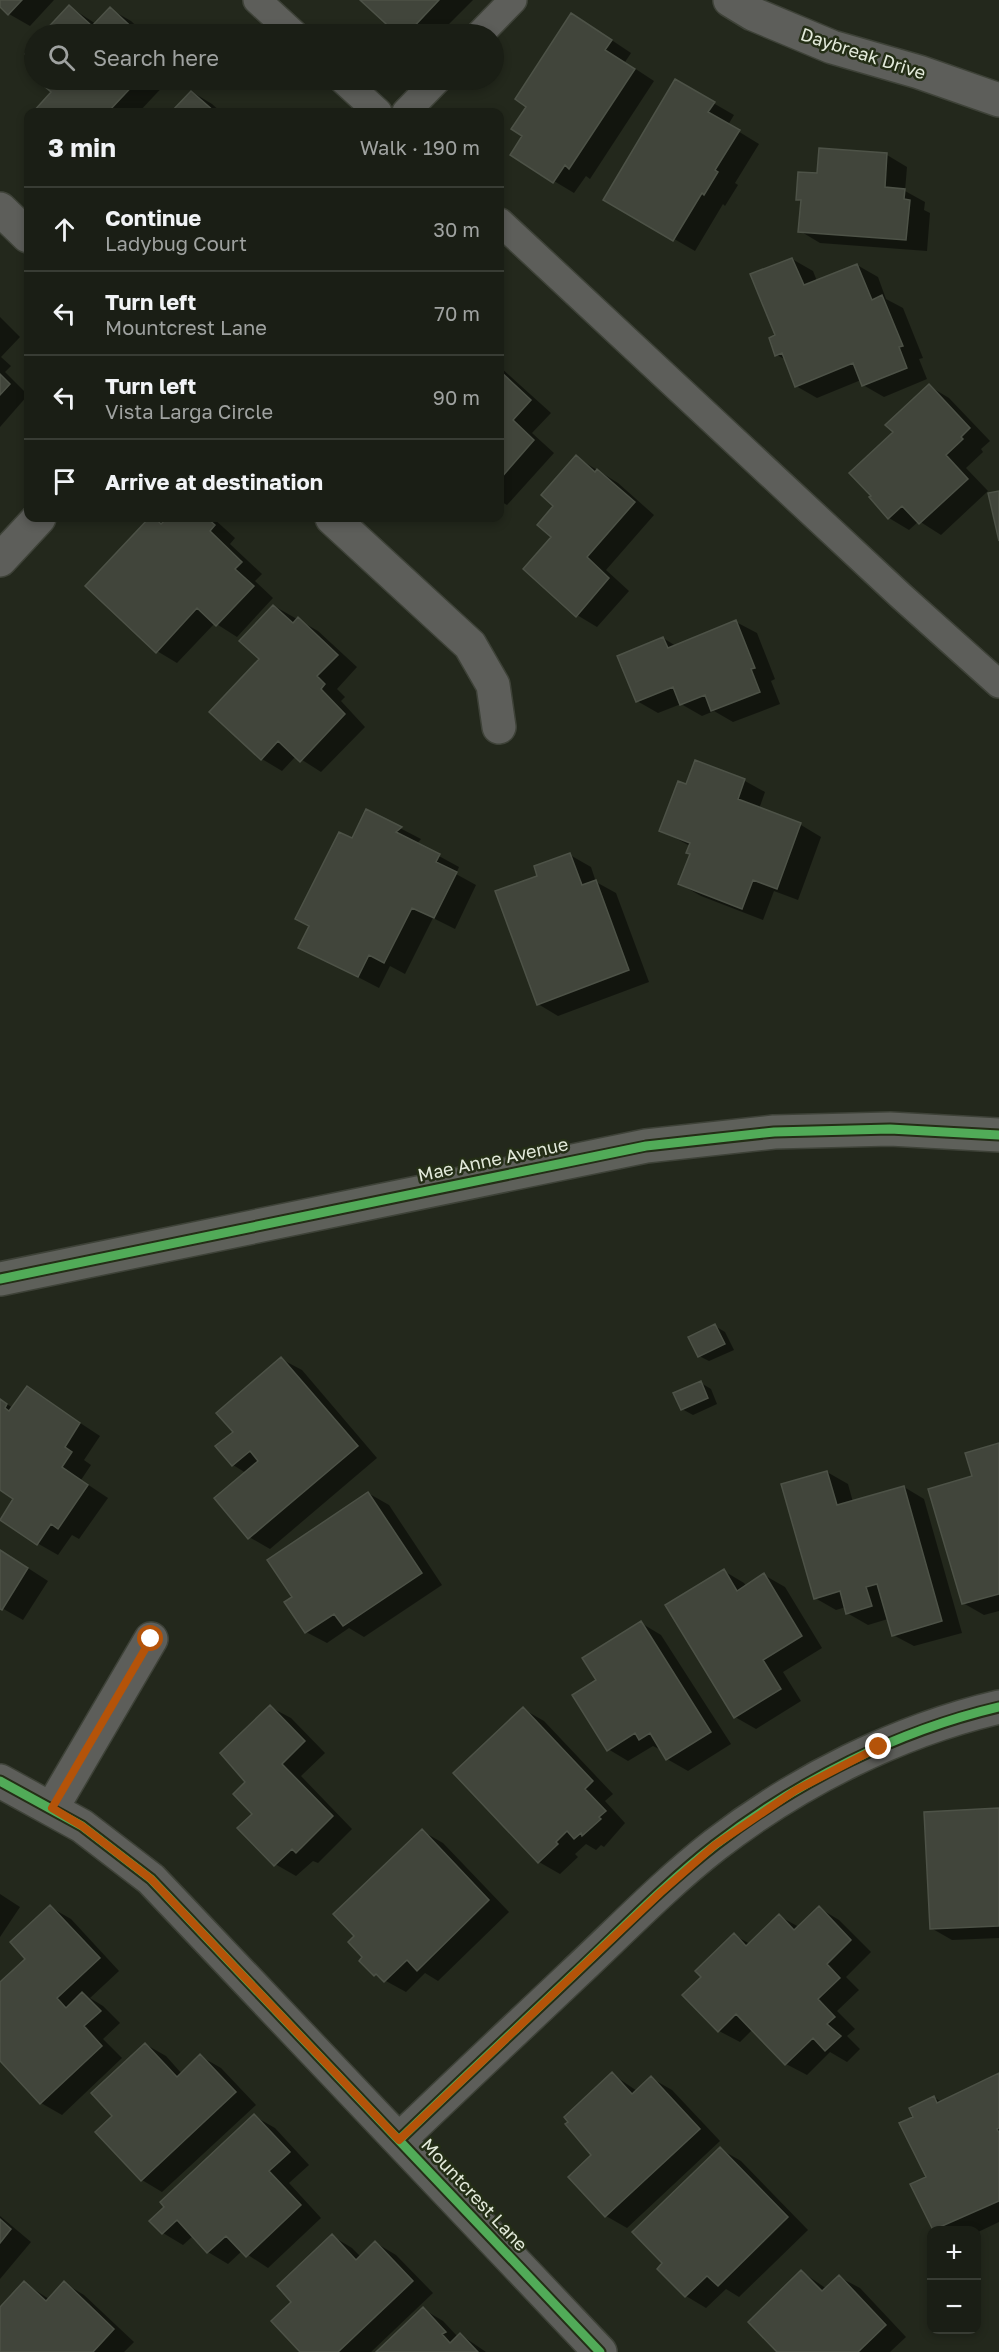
<!DOCTYPE html>
<html lang="en">
<head>
<meta charset="utf-8">
<style>
	:root { --surface:#1a1e15; --page:#23271e; --text:#f1f3f6; --muted:#9fa2a0; --line:#383c34 }
	body { margin:0; font-family:"Golos Text",sans-serif; background:var(--page); color:var(--text) }
	.controls { position:absolute; right:18px; bottom:18px; display:grid; overflow:hidden; border-radius:12px; box-shadow:0 3px 9px #0003 }
	.controls button { width:54px; height:54px; display:grid; place-items:center; padding:0; border:0; border-bottom:2px solid var(--line); background:var(--surface); color:var(--text); font:30px sans-serif }
	.stop { position:absolute; width:18px; height:18px; margin:-14px; border:4px solid #b45309; border-radius:50%; background:#fff }
	.stop.end { background:#b45309; border-color:#fff; box-shadow:0 2px 6px #0008 }
	.list { margin:0; padding:0; list-style:none }
	h2 { display:flex; justify-content:space-between; align-items:center; height:78px; margin:0; padding:0 24px; font-size:26px }
	h2 small { font-size:20px; font-weight:400; color:var(--muted) }
	.list li { display:grid; grid-template-columns:39px 1fr auto; gap:18px; align-items:center; box-sizing:border-box; height:84px; padding:0 24px; border-top:2px solid var(--line) }
	.list b { display:block; font-size:22px; white-space:nowrap }
	.list p { margin:0; font-size:20px; white-space:nowrap; color:var(--muted) }
	.list em { font-size:20px; font-style:normal; color:var(--muted) }
	.icon { flex:none; width:33px; height:33px; fill:none; stroke:currentColor; stroke-width:2; stroke-linecap:round; stroke-linejoin:round }
	.map { position:relative; flex:none; width:999px; height:2352px; overflow:hidden }
	.search { position:absolute; background:var(--surface); box-shadow:0 3px 9px #0003; left:24px; top:24px; width:480px; height:66px; display:flex; align-items:center; gap:15px; box-sizing:border-box; padding:0 21px; border-radius:33px; color:var(--muted); font-size:22px }
	.panel { position:absolute; background:var(--surface); box-shadow:0 3px 9px #0003; left:24px; top:108px; width:480px; height:414px; border-radius:12px }
	.map>svg:first-child { display:block }
	.shadow { fill:#0007 }
	.building { fill:#41453b; stroke:#4d5247; stroke-width:1.5 }
	.lines { fill:none; stroke-linecap:round; stroke-linejoin:round }
	.service-casing { stroke:#3e4238; stroke-width:30 }
	.minor-casing { stroke:#3e4238; stroke-width:36 }
	.secondary-casing { stroke:#3e4238; stroke-width:36 }
	.service { stroke:#5d5e5a; stroke-width:27 }
	.minor { stroke:#5d5e5a; stroke-width:33 }
	.secondary { stroke:#5e605a; stroke-width:33 }
	.cycleway-casing { stroke:#242e16; stroke-width:13 }
	.cycleway { stroke:#51ab58; stroke-width:9 }
	.route { stroke:#b45309; stroke-width:8 }
	.labels { text-anchor:middle; stroke-width:5; stroke-linejoin:round; paint-order:stroke }
	.street-label { font-size:18px; fill:#e3eadb; stroke:#242e16 }
</style>
</head>
<body>
<div class="map">
<svg width="999" height="2352" viewBox="0 0 999 2352">
	<rect width="100%" height="100%" fill="#23281c"/>
	<path class="shadow" d="M0 0H54L30 26 9 14 1 7 0 8Z
		M362 0H473L439 34H400Z
		M70 7 96 24 110 9 131 21 145 34H44Z
		M592 27 631 53 625 62 654 81 590 179 586 176 574 193 554 181 524 135 528 106Z
		M51 80H169L139 112H35L53 92 45 85Z
		M675 81 734 115 728 125 759 144 735 183 738 185 725 206 723 204 695 251 605 199Z
		M192 92 212 104 221 112H173Z
		M887 155 907 167 905 191 925 202 924 210 930 213 927 251 820 243 800 231 802 202 797 199 818 175Z
		M792 259 813 271 817 281 857 265 878 277 886 299 903 308 923 358 919 359 927 379 884 397 863 385 861 380 817 398 796 386 786 360 777 355V336Z
		M0 317 20 337 1 357 11 366 5 372 28 395 0 427Z
		M500 367 551 413 532 433 554 453 507 505 500 501Z
		M929 386 949 398 990 441 981 449 983 452 966 468 988 491 941 535 919 521 909 530 889 518 895 432Z
		M576 457 618 483 654 515 606 570 629 591 597 627 577 615 553 537 555 506Z
		M151 518 164 523 169 518H213L235 538 230 544 262 574 255 581 273 598 237 637 215 623 177 663 157 651 87 586Z
		M274 606 318 631 357 667 337 689 345 697 341 701 365 727 321 772 296 756 282 771 262 759 261 659Z
		M736 622 757 633 775 679 771 681 780 704 733 722 714 711 702 716 681 704 658 713 637 701 663 638 676 646Z
		M696 762 745 781 765 792 759 809 801 825 821 837 798 900 774 891 763 920 701 896 680 884 691 855 687 853 690 846 661 830 687 786Z
		M367 811 421 839 417 844 459 867 456 874 476 885 455 929 433 918 405 974 390 966 379 988 300 947Z
		M570 855 591 867 596 882 616 893 649 982 558 1016 538 1004 539 877Z
		M715 1326 725 1332 734 1350 709 1361 699 1356Z
		M281 1359 302 1370 377 1458 270 1549 249 1537 246 1473 233 1465 217 1447 235 1432Z
		M701 1383 711 1389 717 1404 693 1415 682 1409Z
		M27 1388 100 1436 84 1460 91 1465 81 1480 108 1498 79 1539 72 1535 58 1555 37 1543 15 1498 0 1488V1400L13 1408Z
		M999 1444V1611L984 1615 963 1603 974 1477Z
		M827 1472 848 1484 853 1502 904 1487 924 1499 962 1633 914 1646 893 1635 888 1619 868 1625 847 1613 846 1607 836 1610 815 1598Z
		M368 1493 389 1505 442 1585 364 1637 349 1628 327 1643 306 1632 294 1597Z
		M0 1550 48 1581 23 1620 0 1607Z
		M724 1571 744 1583 746 1586 764 1575 785 1587 822 1648 783 1672 801 1701 756 1729 735 1717Z
		M641 1623 661 1635 731 1744 688 1771 667 1759 661 1750 653 1746 628 1761 608 1749 598 1681Z
		M270 1707 291 1718 325 1753 301 1776 352 1829 318 1863 313 1861 296 1876 275 1864 254 1814 247 1782Z
		M523 1709 544 1721 613 1794 605 1801 625 1823 604 1847 601 1845 596 1850 586 1844 575 1854 578 1857 560 1874 539 1862 455 1773Z
		M999 1810V1938L952 1940 931 1928Z
		M422 1831 443 1843 509 1912 438 1981 425 1973 406 1992 375 1975 364 1957 356 1936Z
		M0 1894 20 1907 0 1937Z
		M50 1907 71 1919 119 1971 90 1998 103 2006 120 2023 103 2039 122 2058 62 2115 41 2103 0 2058V1984L27 1959Z
		M819 1908 839 1920 871 1952 846 1977 859 1990 837 2011 855 2029 847 2036 860 2049 847 2062 830 2052 807 2075 786 2064 753 2029 740 2042 719 2031 703 1977 734 1935 750 1944 779 1916 799 1927Z
		M145 2044 166 2056 182 2074 200 2056 221 2068 256 2105 162 2192 142 2180 114 2116Z
		M612 2074 637 2091 651 2078 672 2090 720 2141 627 2228 606 2216 593 2156Z
		M999 2075V2222L976 2233V2230H935L912 2185 928 2178 915 2117 933 2097 942 2102Z
		M254 2116 275 2128 309 2165 289 2183 321 2218 268 2268 242 2251 228 2264 208 2252 193 2236 183 2245 163 2233Z
		M720 2149 741 2161 808 2230 739 2297 726 2289 706 2308 686 2296 664 2263Z
		M0 2216 31 2242 0 2279Z
		M332 2236 352 2248 361 2257 376 2243 396 2255 433 2293 371 2352H302L293 2302Z
		M802 2272 827 2289 839 2277 860 2288 906 2337 890 2352H779Z
		M24 2283 49 2299 64 2283 84 2295 134 2342 124 2352H0V2309Z
		M423 2309 443 2321 458 2337 461 2335 486 2352H378Z"/>
	<path class="building" d="M0 0H22L8 15 0 7Z
		M360 0H439L407 34H397Z
		M69 5 92 26 110 7 139 34H42Z
		M571 13 612 40 605 50 635 69 569 169 565 165 553 183 510 155 522 136 511 129 526 107 515 99Z
		M34 43V65L31 62 33 60 25 54Z
		M675 79 715 102 708 112 740 130 715 170 718 172 704 195 702 193 673 241 603 200Z
		M49 80H138L108 112H33L51 92 43 85Z
		M191 91 215 112H171Z
		M819 148 887 153 885 187 905 189 904 199 910 200 906 240 798 232 801 200H796L798 172 817 173Z
		M792 258 804 285 857 264 872 300 882 295 903 346 899 347 907 368 862 386 853 363 795 387 782 353 775 356 769 338 775 335 750 274Z
		M500 371 531 400 513 420 534 440 500 479Z
		M0 374 10 384 0 395Z
		M929 384 970 428 961 437 963 439 946 455 968 479 919 524 902 506 888 519 869 497 871 496 849 473 893 432 885 425Z
		M576 455 595 472 597 469 635 502 587 557 609 578 576 617 523 569 551 537 537 525 553 506 541 495Z
		M999 491V541L988 493Z
		M149 518H155L161 524 167 518H207L215 525 210 531 242 562 235 569 254 586 216 626 197 608 156 653 85 586Z
		M273 605 293 623 298 617 338 655 317 676 325 684 321 689 345 714 300 762 278 741 261 760 209 712 259 659 239 641Z
		M736 620 755 668 751 669 760 692 711 711 705 695 680 705 673 687 636 702 617 656 663 637 668 648Z
		M695 760 745 779 738 799 801 823 777 889 753 880 742 909 678 884 690 854 686 853 690 843 659 831 678 781 686 784Z
		M366 809 402 827 396 832 440 854 436 862 457 872 434 918 412 908 384 963 369 955 358 977 298 948 309 926 295 919 339 832 352 838Z
		M570 853 582 885 596 880 629 970 537 1005 495 891 537 876 534 866Z
		M715 1324 725 1344 698 1357 688 1337Z
		M281 1357 358 1446 248 1539 214 1498 258 1461 250 1451 232 1466 215 1446 233 1432 216 1413Z
		M701 1381 708 1398 681 1410 673 1393Z
		M27 1386 80 1423 65 1447 72 1452 62 1467 88 1485 58 1529 51 1524 37 1545 0 1520 13 1499 0 1490V1399L7 1404 5 1408 9 1411Z
		M999 1443V1594L962 1604 928 1489 972 1476 965 1453Z
		M827 1471 837 1505 904 1486 942 1621 892 1636 877 1584 866 1587 872 1606 846 1614 840 1591 814 1599 781 1484Z
		M368 1492 422 1573 343 1626 334 1614 305 1633 284 1602 292 1597 267 1560Z
		M0 1550 28 1568 2 1610 0 1609Z
		M724 1569 737 1591 764 1573 802 1636 763 1660 781 1689 734 1718 665 1605Z
		M641 1621 711 1732 666 1760 650 1733 639 1740 635 1733 607 1751 572 1695 596 1680 582 1658Z
		M270 1705 305 1741 282 1764 333 1816 296 1853 292 1849 274 1866 237 1828 252 1814 233 1794 245 1782 220 1753Z
		M523 1707 593 1781 585 1789 606 1811 599 1817 601 1819 582 1836 581 1833 574 1839 567 1831 556 1842 558 1844 538 1863 453 1773Z
		M999 1808V1926L930 1929 924 1812Z
		M422 1829 489 1900 417 1971 407 1960 384 1982 376 1974 374 1976 359 1961 362 1957 348 1942 354 1936 333 1914Z
		M50 1905 100 1958 57 1998 66 2008 82 1992 101 2011 84 2026 102 2046 40 2104 0 2061V1982L25 1959 10 1942Z
		M819 1906 851 1940 827 1964 840 1978 818 1999 835 2017 827 2024 841 2036 825 2051 813 2038 785 2065 736 2014 718 2032 682 1995 701 1977 695 1971 734 1933 746 1946 779 1914 794 1930Z
		M145 2043 177 2077 200 2054 236 2092 141 2181 95 2132 112 2116 91 2093Z
		M612 2072 632 2094 651 2076 700 2129 605 2217 568 2177 591 2155 565 2124 568 2122 564 2117Z
		M999 2073V2128L997 2129 999 2133V2201L933 2230 910 2184 926 2177 899 2123 913 2117 909 2108 934 2096 937 2103Z
		M254 2114 290 2152 269 2171 301 2205 246 2257 226 2236 207 2253 177 2220 162 2234 149 2221 164 2207 160 2202Z
		M720 2147 788 2217 718 2286 707 2276 685 2297 657 2269 662 2263 632 2232Z
		M0 2219 11 2229 0 2243Z
		M332 2234 356 2260 375 2241 413 2281 338 2352H300L271 2321 291 2302 277 2286Z
		M801 2270 822 2291 839 2275 886 2325 858 2352H777L748 2322Z
		M24 2281 46 2301 64 2281 114 2329 93 2352H0V2307Z
		M423 2307 446 2332 442 2334 450 2343 460 2333 478 2352H376Z"/>
	<g class="lines">
		<defs>
			<path id="service" d="M257 0 294 34
				M480 34 513 0
				M343 80 378 112
				M406 112 437 80
				M500 222 901 596 999 684"/>
			<path id="minor" d="M730 0 753 14 832 47 919 72 999 100
				M0 209 28 236
				M332 518 470 645 493 685 499 727
				M0 560 39 518
				M0 1781 82 1826 151 1879 600 2352
				M52 1808 151 1639
				M399 2140C457 2084 516 2029 574 1974 620 1931 665 1884 715 1845 798 1781 897 1731 999 1707"/>
			<path id="secondary" d="M0 1279 646 1146 774 1132 890 1129 999 1135"/>
		</defs>
		<use href="#service" class="service-casing"/>
		<use href="#minor" class="minor-casing"/>
		<use href="#secondary" class="secondary-casing"/>
		<use href="#service" class="service"/>
		<use href="#minor" class="minor"/>
		<use href="#secondary" class="secondary"/>
		<defs>
			<path id="cycleway" d="M0 1279 646 1146 774 1132 890 1129 999 1135
				M0 1781 82 1826 151 1879 600 2352
				M399 2140C457 2084 516 2029 574 1974 620 1931 665 1884 715 1845 798 1781 897 1731 999 1707"/>
		</defs>
		<use href="#cycleway" class="cycleway-casing"/>
		<use href="#cycleway" class="cycleway"/>
	</g>
	<g class="lines">
		<path class="route" d="M151 1639 52 1808 82 1826 151 1879 399 2140 660 1893 715 1845 796 1790 879 1747"/>
	</g>
	<g class="labels">
		<g class="street-label">
			<text transform="translate(863 54) rotate(18)" y="6">Daybreak Drive</text>
			<text transform="translate(493 1160) rotate(-12)" y="6">Mae Anne Avenue</text>
			<text transform="translate(474 2195) rotate(47)" y="6">Mountcrest Lane</text>
		</g>
	</g>
</svg>
<div class="controls">
<button>+</button>
<button>−</button>
</div>
<div class="stop" style="left:151px;top:1639px"></div>
<div class="stop end" style="left:879px;top:1747px"></div>
<div class="search"><svg class="icon" aria-label="search" viewBox="0 0 24 24"><circle cx="10" cy="10" r="6"/><path d="M15 15l6 6"/></svg>Search here</div>
<section class="panel">
<h2>3 min<small>Walk · 190 m</small></h2>
<ul class="list">
<li><svg class="icon" aria-label="ahead" viewBox="0 0 24 24"><path d="M12 20V5M6 11l6-6 6 6"/></svg><div><b>Continue</b><p>Ladybug Court</p></div><em>30 m</em></li>
<li><svg class="icon" aria-label="left" viewBox="0 0 24 24"><path d="M17 20v-9H6M10 6l-5 5 5 5"/></svg><div><b>Turn left</b><p>Mountcrest Lane</p></div><em>70 m</em></li>
<li><svg class="icon" aria-label="left" viewBox="0 0 24 24"><path d="M17 20v-9H6M10 6l-5 5 5 5"/></svg><div><b>Turn left</b><p>Vista Larga Circle</p></div><em>90 m</em></li>
<li><svg class="icon" aria-label="arrive" viewBox="0 0 24 24"><path d="M6 21V4h12l-3 4 3 4H6"/></svg><div><b>Arrive at destination</b></div></li>
</ul>
</section>
</div>
</body>
</html>
